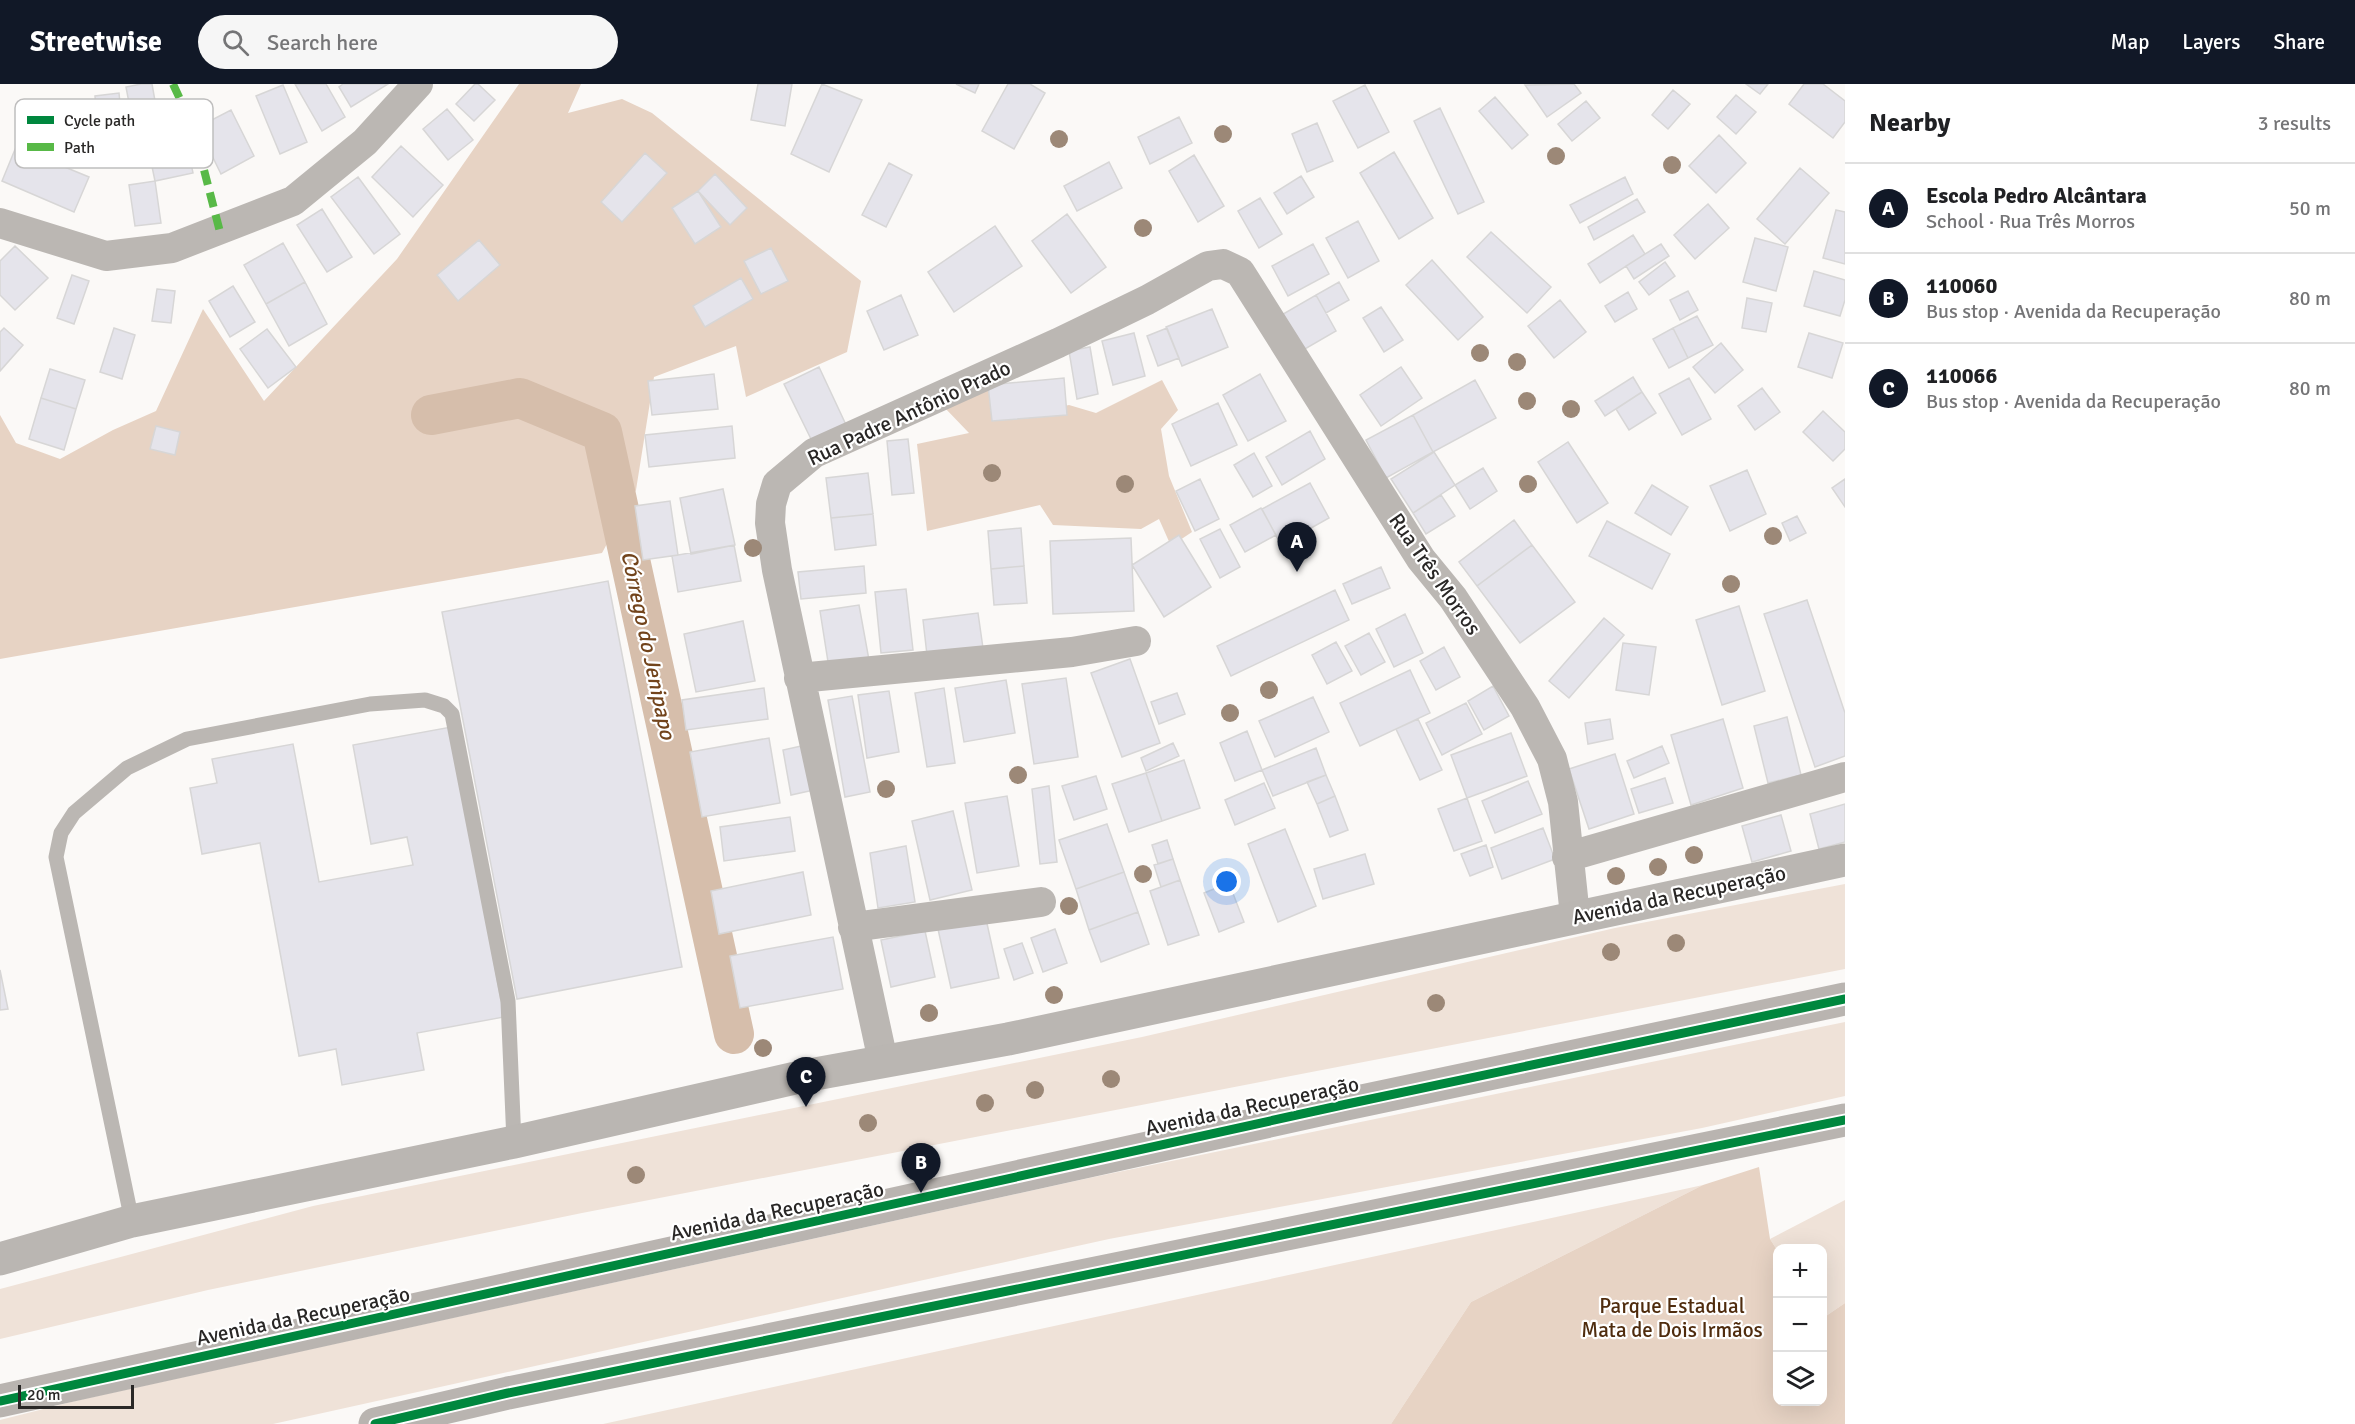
<!DOCTYPE html>
<html lang="en">
<head>
<meta charset="utf-8">
<style>
	:root { --surface:#fff; --page:#f6f6f6; --text:#202124; --muted:#757577; --line:#e0e0e0; --accent:#111827 }
	body { margin:0; font-family:Signika,sans-serif; background:var(--page); color:var(--text) }
	.controls { position:absolute; right:18px; bottom:18px; display:grid; overflow:hidden; border-radius:12px; box-shadow:0 6px 24px #0002 }
	.controls button { width:54px; height:54px; display:grid; place-items:center; padding:0; border:0; border-bottom:2px solid var(--line); background:var(--surface); color:var(--text); font:30px sans-serif }
	.scale { position:absolute; left:18px; bottom:15px; width:116px; box-sizing:border-box; padding-left:6px; border:3px solid #292726; border-top:0; font-size:16px; line-height:21px; white-space:nowrap; color:#292726; -webkit-text-stroke:4px #fff; paint-order:stroke }
	.you { position:absolute; left:1227px; top:798px; width:21px; height:21px; margin:-15px; border:4px solid #fff; border-radius:50%; background:#1a73e8; box-shadow:0 0 0 9px #1a73e833 }
	.badge { display:grid; place-items:center; width:39px; height:39px; border-radius:50%; background:var(--accent); color:#fff; font-size:20px; font-weight:700 }
	.pin { position:absolute; translate:-50% -50px; filter:drop-shadow(0 2px 3px #0008) }
	.pin::after { content:''; position:absolute; top:32px; width:21px; height:18px; background:inherit; clip-path:polygon(0 0,100% 0,50% 100%) }
	.list { margin:0; padding:0; list-style:none }
	h2 { display:flex; justify-content:space-between; align-items:center; height:78px; margin:0; padding:0 24px; font-size:26px }
	h2 small { font-size:20px; font-weight:400; color:var(--muted) }
	.list li { display:grid; grid-template-columns:39px 1fr auto; gap:18px; align-items:center; box-sizing:border-box; height:90px; padding:0 24px; border-top:2px solid var(--line) }
	.list b { display:block; font-size:22px; white-space:nowrap }
	.list p { margin:0; font-size:20px; white-space:nowrap; color:var(--muted) }
	.list em { font-size:20px; font-style:normal; color:var(--muted) }
	.icon { flex:none; width:33px; height:33px; fill:none; stroke:currentColor; stroke-width:2; stroke-linecap:round; stroke-linejoin:round }
	.map { position:relative; flex:none; width:1845px; height:1340px; overflow:hidden }
	header { display:flex; align-items:center; gap:36px; box-sizing:border-box; height:84px; padding:0 30px; background:var(--accent); color:#fff }
	header strong { font-size:28px }
	nav { display:flex; gap:33px; margin-inline-start:auto; font-size:21px }
	.search { width:420px; height:54px; background:var(--page); display:flex; align-items:center; gap:15px; box-sizing:border-box; padding:0 21px; border-radius:33px; color:var(--muted); font-size:22px }
	main { display:flex }
	aside { flex:1; background:var(--surface) }
	.map>svg:first-child { display:block }
	.green { fill:#efe2d8 }
	.forest { fill:#e7d3c4 }
	.lines { fill:none; stroke-linecap:round; stroke-linejoin:round }
	.canal { stroke:#d6beab; stroke-width:40 }
	.building { fill:#e5e4eb; stroke:#d7d6d6; stroke-width:1.5 }
	.lane { stroke:#bbb7b3; stroke-width:15 }
	.street { stroke:#bbb7b3; stroke-width:30 }
	.secondary { stroke:#bab6b2; stroke-width:33 }
	.highway { stroke:#b9b4b0; stroke-width:33 }
	.quiet { stroke:#58b947; stroke-width:8; stroke-dasharray:15 8; stroke-linecap:butt }
	.cycleway-casing { stroke:#fff; stroke-width:13 }
	.cycleway { stroke:#00873e; stroke-width:9 }
	.tree { fill:#9c8877 }
	.labels { text-anchor:middle; stroke-width:4.5; stroke-linejoin:round; paint-order:stroke }
	.street-label { font-size:21px; fill:#292726; stroke:#fff }
	.park-label { font-size:21px; fill:#4f2c0e; stroke:#fff }
	.water-label { font-size:22px; font-style:italic; fill:#72441c; stroke:#fff }
	.key { fill:#fff; stroke:#bfbebe; stroke-width:1.5 }
	.key-label { font-size:16px; fill:#292726 }
</style>
</head>
<body>
<header>
<strong>Streetwise</strong>
<div class="search"><svg class="icon" aria-label="search" viewBox="0 0 24 24"><circle cx="10" cy="10" r="6"/><path d="M15 15l6 6"/></svg>Search here</div>
<nav><a>Map</a><a>Layers</a><a>Share</a></nav>
</header>
<main>
<div class="map">
<svg width="1845" height="1340" viewBox="0 0 1845 1340">
	<rect width="100%" height="100%" fill="#fbf9f7"/>
	<path class="green" d="M1845 800V885L582 1129 208 1206 0 1255V1205L313 1122 1142 953 1615 844Z
		M1845 938V1012L1702 1044 1109 1155 273 1340H0V1336L79 1316 1089 1094Z
		M1703 1101 1471 1218 1391 1340H603Z
		M1845 1116V1219L1826 1232 1823 1227 1822 1164 1777 1166 1770 1155Z"/>
	<path class="forest" d="M519 0H581L568 29 622 15 652 29 861 197 847 268 746 313 736 262 654 293 636 406 602 469 0 575V331L16 359 60 375 113 346 156 327 203 225 264 317 397 175Z
		M1162 296 1178 326 1161 345 1169 392 1192 448 1171 462 1159 435 1141 445 1053 441 1040 421 927 447 917 360 969 349 944 323 988 301 992 337 1069 321 1096 329Z
		M1759 1083 1770 1155 1777 1166 1778 1318H1822L1823 1227 1826 1232 1845 1219V1340H1391L1471 1218 1703 1101Z"/>
	<g class="lines">
		<path class="canal" d="M431 331 520 314 602 348 734 950"/>
	</g>
	<path class="building" d="M141 0H152L162 56 137 61 126 3Z
		M295 0H326L345 33 322 47Z
		M343 0H388L351 23 339 3Z
		M475 0H478L495 16 474 37 456 20Z
		M758 0H792L785 42 751 36Z
		M822 0 862 16 829 88 791 70Z
		M956 0H979L975 9Z
		M1008 0H1030L1045 9 1014 65 982 47Z
		M1574 0 1581 9 1547 33 1525 1Z
		M1746 0H1768L1760 10Z
		M1804 0H1823L1845 17V38L1833 54 1789 20Z
		M283 1 307 58 280 70 256 12Z
		M1365 1 1389 48 1358 64 1333 17Z
		M1673 6 1690 20 1668 45 1652 31Z
		M119 9 122 41 97 43 95 12Z
		M1736 11 1756 28 1736 50 1717 33Z
		M1495 13 1528 51 1512 65 1479 27Z
		M1586 17 1600 34 1572 57 1558 40Z
		M1440 24 1484 118 1458 130 1414 37Z
		M447 25 473 56 448 76 423 45Z
		M231 26 254 72 221 90 198 43Z
		M1179 33 1192 59 1150 80 1138 53Z
		M1317 39 1333 77 1307 88 1292 50Z
		M1719 51 1746 79 1716 109 1689 82Z
		M187 60 193 89 155 97 149 68Z
		M401 62 443 101 413 133 372 93Z
		M16 63 89 93 74 128 2 97Z
		M1394 68 1433 134 1399 155 1360 89Z
		M645 69 667 89 622 138 601 118Z
		M1194 71 1224 122 1198 138 1169 87Z
		M1109 78 1122 104 1077 127 1064 102Z
		M889 79 912 91 886 143 862 131Z
		M1800 84 1829 109 1785 160 1757 135Z
		M715 90 747 124 730 141 698 107Z
		M1301 92 1314 113 1287 130 1274 109Z
		M358 93 400 150 374 170 331 113Z
		M1625 93 1633 110 1580 139 1570 121Z
		M155 97 161 139 135 142 129 101Z
		M698 107 721 143 695 160 672 124Z
		M1260 114 1282 150 1259 164 1238 127Z
		M1637 115 1645 128 1594 156 1588 143Z
		M1708 120 1729 144 1695 175 1674 151Z
		M322 125 352 173 327 188 297 141Z
		M1836 126 1845 128V180L1823 174Z
		M1067 130 1106 183 1071 209 1032 157Z
		M1358 137 1379 177 1348 194 1326 154Z
		M995 142 1022 182 954 228 928 188Z
		M1491 148 1551 203 1527 229 1467 173Z
		M1633 151 1645 170 1600 199 1588 180Z
		M1755 154 1788 163 1776 207 1743 198Z
		M479 156 500 181 458 217 437 191Z
		M283 159 305 198 266 220 244 181Z
		M1313 160 1329 190 1288 212 1272 182Z
		M1661 160 1669 172 1634 195 1626 182Z
		M15 162 48 194 15 226 0 211V177Z
		M771 164 788 197 761 210 744 177Z
		M1432 176 1483 233 1458 256 1406 201Z
		M1665 178 1675 192 1649 211 1639 198Z
		M1814 187 1845 196V216L1840 232 1804 222Z
		M72 191 89 197 74 240 57 234Z
		M741 194 753 215 705 243 693 222Z
		M305 198 327 240 289 262 266 220Z
		M1339 198 1349 216 1326 229 1316 211Z
		M233 202 255 238 230 253 209 217Z
		M157 205 175 207 171 239 152 237Z
		M1688 207 1698 226 1680 236 1670 216Z
		M1628 208 1637 225 1615 238 1605 222Z
		M901 211 918 251 884 266 867 227Z
		M1316 211 1336 247 1298 269 1278 233Z
		M1747 214 1772 219 1766 248 1742 244Z
		M1560 216 1586 248 1554 274 1528 242Z
		M1381 223 1403 256 1384 268 1363 234Z
		M1212 225 1228 263 1182 282 1166 243Z
		M1697 232 1713 261 1688 274 1673 244Z
		M4 244 23 261 0 287V248Z
		M114 244 135 251 122 295 100 288Z
		M1167 244 1179 274 1158 282 1147 252Z
		M1673 244 1688 274 1669 284 1653 255Z
		M267 245 296 283 268 304 240 265Z
		M1134 249 1145 292 1113 301 1102 257Z
		M1809 249 1843 259 1832 294 1798 283Z
		M1721 259 1743 286 1715 309 1693 283Z
		M1090 263 1098 310 1077 315 1069 267Z
		M819 283 847 343 813 359 784 300Z
		M1401 283 1422 314 1381 342 1360 311Z
		M50 285 85 296 76 325 41 314Z
		M714 290 718 325 652 331 648 297Z
		M1260 290 1286 337 1248 357 1223 311Z
		M1633 293 1642 308 1605 332 1595 317Z
		M1064 294 1067 331 992 337 988 301Z
		M1689 294 1711 335 1682 351 1659 310Z
		M1475 296 1496 334 1433 368 1413 331Z
		M1762 304 1780 328 1755 346 1738 322Z
		M1642 308 1656 329 1629 346 1616 325Z
		M41 314 76 325 64 366 29 355Z
		M1218 319 1237 361 1191 382 1172 340Z
		M1823 327 1845 348V365L1833 377 1803 348Z
		M1413 331 1433 368 1386 394 1366 356Z
		M156 342 180 348 175 371 150 365Z
		M732 342 735 374 649 383 645 351Z
		M1310 347 1325 375 1282 401 1266 373Z
		M908 355 914 409 892 411 887 357Z
		M1568 358 1608 419 1577 439 1538 378Z
		M1434 368 1455 401 1413 429 1391 395Z
		M1254 369 1272 402 1253 413 1234 381Z
		M1483 384 1497 407 1470 425 1455 401Z
		M1747 386 1766 430 1730 447 1710 402Z
		M868 389 873 430 831 434 826 394Z
		M1200 395 1219 435 1195 447 1176 407Z
		M1845 395V423L1832 404Z
		M1310 399 1329 434 1281 461 1262 425Z
		M1652 401 1688 423 1671 451 1635 429Z
		M723 405 735 461 691 470 680 414Z
		M1441 411 1455 432 1426 450 1413 429Z
		M670 417 678 471 643 476 635 422Z
		M1261 424 1276 451 1245 468 1230 441Z
		M873 430 876 461 835 466 831 434Z
		M1797 432 1806 449 1790 457 1782 439Z
		M1514 436 1532 461 1477 502 1459 478Z
		M1607 437 1670 470 1652 505 1589 472Z
		M1021 444 1024 482 991 485 988 447Z
		M1220 445 1240 483 1220 494 1200 455Z
		M1179 451 1211 503 1164 533 1132 481Z
		M1131 454 1134 527 1053 530 1050 457Z
		M734 461 741 497 678 508 672 472Z
		M1532 461 1575 518 1520 559 1477 502Z
		M864 482 866 509 801 515 798 488Z
		M1024 482 1027 519 994 521 991 485Z
		M1381 483 1390 504 1352 520 1343 500Z
		M608 497 682 883 517 915 442 528Z
		M906 505 913 566 881 569 875 508Z
		M1335 506 1349 536 1231 592 1217 562Z
		M1807 516 1845 629V672L1815 683 1764 530Z
		M859 521 869 576 829 584 820 527Z
		M1739 522 1765 607 1722 621 1696 536Z
		M978 529 983 564 927 571 923 536Z
		M1405 530 1423 569 1394 583 1376 545Z
		M1604 534 1624 551 1569 614 1549 597Z
		M743 537 755 597 696 608 684 550Z
		M1369 549 1385 578 1361 591 1345 562Z
		M1336 558 1352 587 1327 600 1312 571Z
		M1623 559 1656 563 1649 611 1616 606Z
		M1444 563 1460 593 1436 606 1420 577Z
		M1130 575 1160 659 1122 673 1091 589Z
		M1410 586 1430 629 1360 662 1340 619Z
		M1066 594 1078 673 1034 680 1022 600Z
		M1006 596 1015 649 964 658 955 604Z
		M1493 602 1509 632 1484 646 1468 617Z
		M764 604 768 635 686 646 682 616Z
		M944 604 955 679 927 683 915 609Z
		M889 607 899 668 867 674 858 611Z
		M1177 609 1185 630 1159 640 1151 618Z
		M852 612 870 708 845 713 828 616Z
		M1313 613 1329 648 1275 673 1259 637Z
		M1466 619 1482 650 1442 671 1426 639Z
		M1787 633 1801 691 1768 699 1754 642Z
		M1418 635 1442 686 1420 696 1396 645Z
		M1610 635 1613 655 1588 660 1585 639Z
		M1723 635 1743 704 1691 721 1671 651Z
		M451 643 504 933 417 949 424 986 342 1001 336 965 299 972 260 759 202 770 190 704 217 699 212 675 293 660 319 798 413 781 407 753 371 760 353 661Z
		M1247 647 1262 686 1235 697 1220 659Z
		M1511 649 1527 692 1467 714 1451 671Z
		M769 654 780 719 702 733 690 668Z
		M1173 659 1179 672 1146 687 1141 674Z
		M806 661 814 706 791 711 783 666Z
		M1662 662 1669 679 1634 694 1627 677Z
		M1316 664 1326 691 1273 712 1262 686Z
		M1615 670 1634 730 1589 745 1569 685Z
		M1184 676 1200 724 1162 737 1146 689Z
		M1146 689 1162 737 1129 748 1112 700Z
		M1326 691 1335 712 1317 720 1307 698Z
		M1096 692 1107 725 1074 736 1062 702Z
		M1665 694 1673 719 1639 729 1631 705Z
		M1528 697 1542 730 1495 749 1482 717Z
		M1264 699 1275 724 1235 741 1225 716Z
		M1049 702 1057 778 1040 780 1032 705Z
		M1007 712 1019 782 977 789 965 719Z
		M1335 712 1348 746 1330 753 1317 720Z
		M1467 714 1482 757 1454 767 1438 725Z
		M1845 720V758L1819 765 1810 730Z
		M953 727 972 806 930 816 912 737Z
		M1781 731 1791 767 1752 778 1742 742Z
		M790 733 795 767 724 777 720 743Z
		M1107 740 1124 788 1076 805 1059 756Z
		M1543 744 1555 775 1502 795 1491 764Z
		M1285 745 1316 822 1278 838 1248 760Z
		M1167 756 1173 775 1158 780 1152 761Z
		M1486 761 1493 783 1470 792 1461 770Z
		M906 762 915 818 878 824 870 769Z
		M1365 770 1374 800 1323 815 1314 785Z
		M1173 775 1180 796 1161 803 1154 781Z
		M803 788 811 831 719 850 711 807Z
		M1124 788 1138 828 1089 846 1076 805Z
		M1180 796 1199 851 1168 861 1150 807Z
		M1229 799 1244 838 1219 848 1204 809Z
		M1138 828 1149 860 1101 878 1089 846Z
		M986 835 999 894 951 904 938 845Z
		M1055 845 1067 879 1043 888 1031 854Z
		M925 847 935 893 891 903 881 856Z
		M833 853 843 905 740 924 730 872Z
		M1022 859 1033 889 1014 896 1004 865Z
		M0 886 8 925 0 926Z"/>
	<g class="lines">
		<path class="lane" d="M132 1137 56 773 61 749 74 729 127 684 187 655 370 620 425 616 444 622 452 630 508 917 514 1058"/>
		<path class="street" d="M0 139 106 172 172 164 293 117 365 58 418 0
			M799 594 1072 568 1136 557
			M1567 773 1845 693
			M853 843 1041 818
			M883 977 777 486 770 439 771 420 777 400 814 369 1058 259 1147 216 1208 182 1223 180 1240 188 1421 475 1453 514 1525 623 1552 675 1563 718 1575 832"/>
		<path class="secondary" d="M0 1175 132 1137 514 1058 804 992 1008 955 1845 776"/>
		<path class="highway" d="M0 1317 1347 1020 1845 915
			M375 1340 508 1309 1845 1036"/>
		<path class="quiet" d="M173 0 193 43 220 148"/>
		<defs>
			<path id="cycleway" d="M0 1317 1347 1020 1845 915
				M375 1340 508 1309 1845 1036"/>
		</defs>
		<use href="#cycleway" class="cycleway-casing"/>
		<use href="#cycleway" class="cycleway"/>
	</g>
	<g class="tree">
		<circle cx="1223" cy="50" r="9"/>
		<circle cx="1059" cy="55" r="9"/>
		<circle cx="1556" cy="72" r="9"/>
		<circle cx="1672" cy="81" r="9"/>
		<circle cx="1143" cy="144" r="9"/>
		<circle cx="1480" cy="269" r="9"/>
		<circle cx="1517" cy="278" r="9"/>
		<circle cx="1527" cy="317" r="9"/>
		<circle cx="1571" cy="325" r="9"/>
		<circle cx="992" cy="389" r="9"/>
		<circle cx="1125" cy="400" r="9"/>
		<circle cx="1528" cy="400" r="9"/>
		<circle cx="1773" cy="452" r="9"/>
		<circle cx="753" cy="464" r="9"/>
		<circle cx="1731" cy="500" r="9"/>
		<circle cx="1269" cy="606" r="9"/>
		<circle cx="1230" cy="629" r="9"/>
		<circle cx="1018" cy="691" r="9"/>
		<circle cx="886" cy="705" r="9"/>
		<circle cx="1694" cy="771" r="9"/>
		<circle cx="1658" cy="783" r="9"/>
		<circle cx="1143" cy="790" r="9"/>
		<circle cx="1616" cy="792" r="9"/>
		<circle cx="1069" cy="822" r="9"/>
		<circle cx="1676" cy="859" r="9"/>
		<circle cx="1611" cy="868" r="9"/>
		<circle cx="1054" cy="911" r="9"/>
		<circle cx="1436" cy="919" r="9"/>
		<circle cx="929" cy="929" r="9"/>
		<circle cx="763" cy="964" r="9"/>
		<circle cx="1111" cy="995" r="9"/>
		<circle cx="1035" cy="1006" r="9"/>
		<circle cx="985" cy="1019" r="9"/>
		<circle cx="868" cy="1039" r="9"/>
		<circle cx="636" cy="1091" r="9"/>
	</g>
	<g class="labels">
		<g class="street-label">
			<text transform="translate(909 329) rotate(-25)" y="7">Rua Padre Antônio Prado</text>
			<text transform="translate(1435 490) rotate(55)" y="7">Rua Três Morros</text>
			<text transform="translate(1679 811) rotate(-12)" y="7">Avenida da Recuperação</text>
			<text transform="translate(1252 1022) rotate(-12)" y="7">Avenida da Recuperação</text>
			<text transform="translate(777 1127) rotate(-12)" y="7">Avenida da Recuperação</text>
			<text transform="translate(303 1232) rotate(-12)" y="7">Avenida da Recuperação</text>
		</g>
		<g class="park-label">
			<text x="1672" y="1229">Parque Estadual<tspan x="1672" dy="24">Mata de Dois Irmãos</tspan></text>
		</g>
		<g class="water-label">
			<text transform="translate(649 561) rotate(78)" y="8">Córrego do Jenipapo</text>
		</g>
	</g>
	<rect x="15" y="15" width="198" height="69" rx="9" class="key"/>
	<rect x="27" y="32" width="27" height="8" fill="#00873e"/>
	<rect x="27" y="59" width="27" height="8" fill="#58b947"/>
	<g class="key-label">
		<text x="64" y="42">Cycle path</text>
		<text x="64" y="69">Path</text>
	</g>
</svg>
<div class="controls">
<button>+</button>
<button>−</button>
<button><svg class="icon" aria-label="layers" viewBox="0 0 24 24"><path d="M12 4l9 5-9 5-9-5zM3 14l9 5 9-5"/></svg></button>
</div>
<div class="scale">20 m</div>
<div class="you"></div>
<div class="pin badge" style="left:1297px;top:488px">A</div>
<div class="pin badge" style="left:921px;top:1109px">B</div>
<div class="pin badge" style="left:806px;top:1023px">C</div>
</div>
<aside>
<h2>Nearby<small>3 results</small></h2>
<ul class="list">
<li><span class="badge">A</span><div><b>Escola Pedro Alcântara</b><p>School · Rua Três Morros</p></div><em>50 m</em></li>
<li><span class="badge">B</span><div><b>110060</b><p>Bus stop · Avenida da Recuperação</p></div><em>80 m</em></li>
<li><span class="badge">C</span><div><b>110066</b><p>Bus stop · Avenida da Recuperação</p></div><em>80 m</em></li>
</ul>
</aside>
</main>
</body>
</html>
